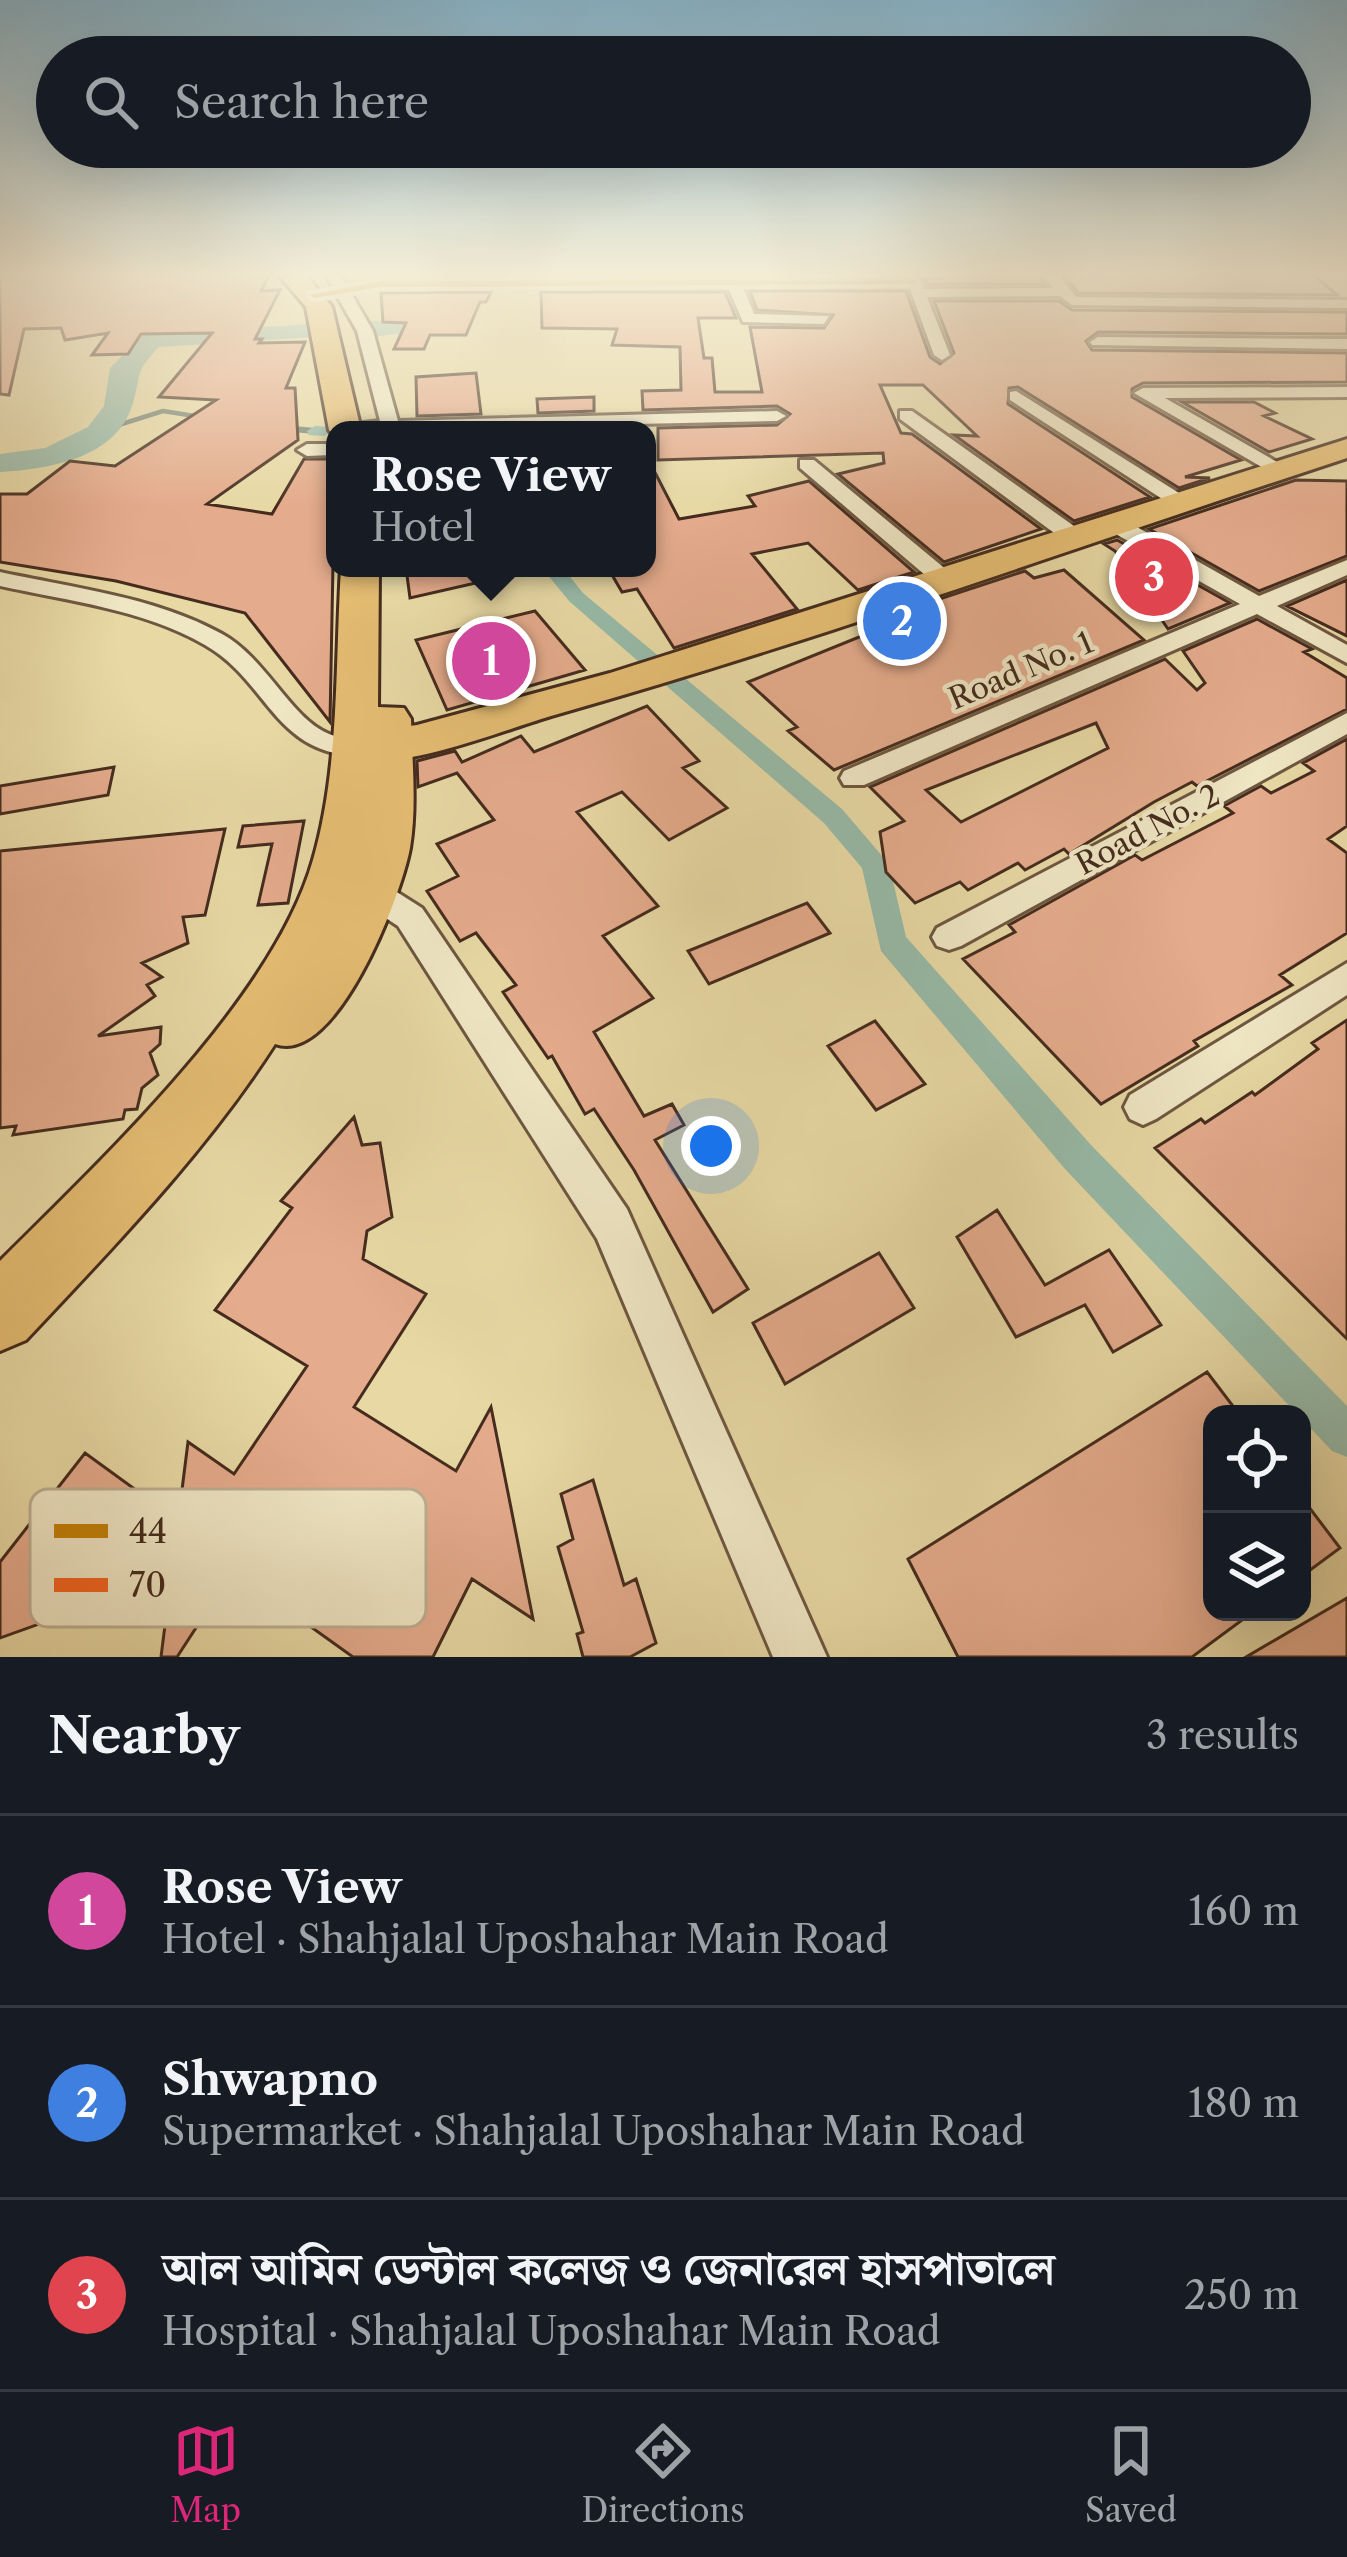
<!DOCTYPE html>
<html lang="en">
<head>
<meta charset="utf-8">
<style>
	:root { --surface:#171b24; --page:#242831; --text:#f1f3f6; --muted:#9ea1a6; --line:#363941; --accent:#db2777 }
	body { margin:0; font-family:"Libre Caslon Text","Noto Serif Bengali",serif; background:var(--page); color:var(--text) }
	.controls { position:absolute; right:36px; bottom:36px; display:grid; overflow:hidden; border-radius:24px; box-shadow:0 12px 48px #0002 }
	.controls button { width:108px; height:108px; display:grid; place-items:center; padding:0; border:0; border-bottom:3px solid var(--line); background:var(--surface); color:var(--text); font:60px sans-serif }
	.you { position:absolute; left:711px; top:1146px; width:42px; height:42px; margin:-30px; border:9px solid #fff; border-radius:50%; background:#1a73e8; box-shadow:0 0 0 18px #1a73e833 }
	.badge { display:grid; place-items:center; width:78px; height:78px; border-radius:50%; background:var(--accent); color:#fff; font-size:39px; font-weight:700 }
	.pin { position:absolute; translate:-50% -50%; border:6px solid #fff; box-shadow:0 3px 12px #0006 }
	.popup { position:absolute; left:326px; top:421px; width:330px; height:156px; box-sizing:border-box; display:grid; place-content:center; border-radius:24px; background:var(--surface); filter:drop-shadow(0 3px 9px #0005); font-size:39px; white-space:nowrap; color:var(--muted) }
	.popup b { font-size:45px; color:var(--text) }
	.popup::after { content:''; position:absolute; left:50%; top:100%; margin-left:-24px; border:24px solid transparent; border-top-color:var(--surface) }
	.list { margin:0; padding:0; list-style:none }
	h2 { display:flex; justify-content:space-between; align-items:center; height:156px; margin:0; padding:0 48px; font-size:51px }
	h2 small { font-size:39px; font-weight:400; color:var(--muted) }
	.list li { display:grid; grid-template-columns:78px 1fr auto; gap:36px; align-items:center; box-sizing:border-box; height:192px; padding:0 48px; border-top:3px solid var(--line) }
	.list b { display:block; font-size:45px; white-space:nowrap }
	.list p { margin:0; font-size:39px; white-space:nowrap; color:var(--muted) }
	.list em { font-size:39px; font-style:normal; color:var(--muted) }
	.icon { flex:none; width:66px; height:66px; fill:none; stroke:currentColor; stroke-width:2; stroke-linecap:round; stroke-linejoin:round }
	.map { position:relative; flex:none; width:1347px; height:1657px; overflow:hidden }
	.search { position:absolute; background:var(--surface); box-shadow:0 12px 48px #0002; left:36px; right:36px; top:36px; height:132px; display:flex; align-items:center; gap:30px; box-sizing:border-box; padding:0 42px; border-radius:66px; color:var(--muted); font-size:45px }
	.sheet { height:732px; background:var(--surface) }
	nav { display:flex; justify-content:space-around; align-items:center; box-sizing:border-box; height:168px; border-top:3px solid var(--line); background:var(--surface); font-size:33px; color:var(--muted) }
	nav a { display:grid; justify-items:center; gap:6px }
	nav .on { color:var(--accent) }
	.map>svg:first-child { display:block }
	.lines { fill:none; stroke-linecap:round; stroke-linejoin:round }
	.stream-far1 { stroke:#768171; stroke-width:4.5 }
	.stream { stroke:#768171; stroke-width:6 }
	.canal { fill:#97baa8; fill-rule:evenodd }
	.river { fill:#97baa8; fill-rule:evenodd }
	.building { fill:#e4ab8c; stroke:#452c1e; stroke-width:3; fill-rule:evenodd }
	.minor-casing { stroke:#6e5740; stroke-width:6 }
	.primary-casing { stroke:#452c1e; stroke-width:6 }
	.trunk-casing { stroke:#452c1e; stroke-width:6 }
	.minor { fill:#efe6c4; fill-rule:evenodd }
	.primary { fill:#e4bc72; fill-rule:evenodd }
	.trunk { fill:#e4bc72; fill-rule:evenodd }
	.bus-1-casing { stroke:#efe6c4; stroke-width:9 }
	.bus-1 { fill:#c28109; fill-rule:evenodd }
	.labels { text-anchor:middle; stroke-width:9; stroke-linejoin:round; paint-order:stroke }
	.street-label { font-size:30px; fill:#452c1e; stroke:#efe6c4 }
	.key { fill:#efe6c4; stroke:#bcae92; stroke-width:3 }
	.key-label { font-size:33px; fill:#452c1e }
</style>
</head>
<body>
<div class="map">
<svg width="1347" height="1657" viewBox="0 0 1347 1657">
	<rect width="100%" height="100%" fill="#e7d8a4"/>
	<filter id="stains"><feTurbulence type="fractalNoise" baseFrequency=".00167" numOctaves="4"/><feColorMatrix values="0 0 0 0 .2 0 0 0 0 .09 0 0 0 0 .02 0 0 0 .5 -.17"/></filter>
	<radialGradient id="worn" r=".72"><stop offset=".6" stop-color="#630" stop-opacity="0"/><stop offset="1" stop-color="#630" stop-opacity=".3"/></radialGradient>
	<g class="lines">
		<path class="stream-far1" d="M109 428 163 411 201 417"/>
		<path class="stream" d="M293 429 315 431
			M101 430 119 425"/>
		<path class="canal" d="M391 424 425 425 433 430 383 429Z
			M315 426 330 427 332 431 324 436 309 435 307 431Z
			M542 568H563L583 593 842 809 889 864 906 937 1091 1145 1347 1406V1457L1332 1451 1302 1419V1414H1297L1065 1169 881 951 862 868 824 823 569 601Z"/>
		<path class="river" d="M395 320 404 323V333L371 337 358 329 371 321Z
			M309 324 322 332 318 337 159 347C134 373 142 372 133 403 117 459 48 469 0 472V454L45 448 88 427 104 406 110 368 143 335Z"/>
	</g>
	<path class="building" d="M0 275H269L261 291 280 290 255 339H262L259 343 305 342 286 388H295L298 440 207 504 272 514 304 459H335L330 722 245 613 116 581 0 562V494H27L70 461 115 466 216 400 159 397 212 333 141 334 128 354 92 355 108 333 65 340 61 328 24 329 9 395 0 394Z
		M939 275H1039L1044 284H927L925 279H943Z
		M1064 275H1314L1337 295 1078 293Z
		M750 291H906L930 357 940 364 954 353 934 301H1059L1072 310 1347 312V334L1098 332 1086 341 1092 350 1347 353V382L1143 383 1132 389V397L1241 460 1185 477 1210 478 1179 488 1018 387 1009 388 1008 404 1150 497 1074 521 954 435 977 436 923 385H880L901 433 912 434 1041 529 944 562 838 474 884 463 883 453 658 460V428L777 425 790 414 777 406 643 410 642 391 681 390 680 347 612 345 617 329 542 328 541 292H725L736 318H698L704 358H712L715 392H762L750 327 824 328 833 315 757 310Z
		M491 292 486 302H480L466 335H430L424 349H394L406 323 383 322 381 293Z
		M476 373 481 414 417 416 416 377Z
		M594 397V411L538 413 537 399Z
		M1182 402H1254L1275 413 1264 416 1312 439 1269 452Z
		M647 457 679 519 755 506 748 496 809 481 914 572 858 590 808 543 752 554 797 609 674 648 637 589 622 592 608 568H647Z
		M1296 480 1347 481V556L1259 591 1149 529Z
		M1117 540 1230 603 1168 629 1115 551 1104 544Z
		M406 568H502V577L410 598Z
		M1064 570 1144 640 834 770 788 731 797 727 748 682 911 616 909 609 1025 571 1034 578Z
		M1347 580V636L1287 606Z
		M535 611 585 670 447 710 416 640Z
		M1257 619 1312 649 1304 652 1347 678V709L1197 786 1192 782 1154 802 1069 854 1064 849 1025 870 1018 863 968 890 960 882 915 903 886 872 880 832 904 821 870 787 1165 659 1197 690 1205 683 1183 651ZM1096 723 1108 748 961 822 926 790Z
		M647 706 699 761 683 768 727 808 669 840 622 792 577 812 658 906 603 936 653 998 594 1032 644 1116 672 1104 684 1125 655 1140 748 1289 713 1312 634 1170 594 1109 585 1114 552 1056 548 1058 503 992 516 985 476 933 460 941 427 891 458 876 437 844 494 820 457 773 418 787 417 761 455 751 462 762 521 736 534 752Z
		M1347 739V826L1328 839 1347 853V933L1280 975 1292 985 1194 1041 1198 1046 1101 1104 963 959 1015 932 1009 925 1135 855 1142 860 1233 813 1224 806 1261 786 1271 793 1314 771 1303 763Z
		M114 767 108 795 0 814V786Z
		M304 821 288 903 258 905 272 844 238 847 243 826Z
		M225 829 205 915 183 917 188 943 142 963 162 977 147 985 155 996 98 1036 161 1027 160 1044 150 1053 158 1075 142 1088 137 1109 125 1110 123 1119 13 1135 16 1126 0 1128V851Z
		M807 903 830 933 709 984 688 951Z
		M1347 1020V1339L1155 1148 1201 1119 1205 1123 1252 1092 1255 1095 1318 1049 1312 1043Z
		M875 1021 925 1084 876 1110 828 1046Z
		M354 1117 362 1145 380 1143 392 1217 367 1231 363 1259 426 1294 354 1407 456 1471 491 1407 533 1619 472 1579 433 1657H353L233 1571 177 1657H161L188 1442 234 1474 307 1366 215 1310 292 1208 281 1201Z
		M997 1210 1045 1285 1109 1250 1161 1325 1113 1352 1085 1305 1016 1337 957 1237Z
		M879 1253 914 1308 785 1384 753 1323Z
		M1207 1372 1239 1414H1212V1612H1253L1192 1657H958L908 1559Z
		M85 1453 158 1506 118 1563 148 1585 0 1638V1562Z
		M593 1480 624 1585 636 1579 656 1643 630 1657H583L577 1634 583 1632 558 1547 573 1539 561 1494Z
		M1302 1498 1340 1548 1302 1576Z
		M1347 1598V1657H1246Z"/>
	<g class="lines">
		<defs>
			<path id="minor" d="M326 275H340L346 285 381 280 918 275 924 289 1053 288 1043 275H1058L1076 297 1347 300V308L1072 305 1060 296 927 297 950 355 942 360 934 355 909 286 743 287 754 314 829 316 824 324 743 322 728 287 381 288 351 293 373 331 398 421 777 411 786 416 777 421 363 430V423L380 421 357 331 337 296 314 299 307 295 333 288Z
				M1098 337 1347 339V349L1092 345 1090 342Z
				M1347 387V397L1165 398 1286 467V475L1279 477 1134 393 1143 388Z
				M1016 391 1187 498 1190 502 1173 506 1010 400V392Z
				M900 411H912L1081 531V541H1065L900 419Z
				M335 444 331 455 307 456 297 450 307 444Z
				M800 460H814L948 571V581H932L800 468Z
				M1105 518H1121L1259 596 1347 560V575L1277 606 1347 645V663L1257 614 864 785H844L840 778 844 771 1240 604 1105 528Z
				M0 572C74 588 155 597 222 634 267 659 290 718 329 734 340 739 353 737 365 740L369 747 355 756C273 751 268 681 205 645 143 609 68 601 0 586Z
				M1347 713V734L961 946 949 950 937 946 932 937 937 928Z
				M358 878 381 882 422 908 627 1209 827 1657H773L597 1239 398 926 363 903 347 899 342 890 347 881Z
				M1347 963V995L1156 1119 1143 1125 1130 1119 1124 1107 1130 1095Z"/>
			<path id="primary" d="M1347 439V458C1082 545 819 640 551 716 494 733 397 774 339 758L333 747 339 736 417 725 610 673Z"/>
			<path id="trunk" d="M279 275H306L332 307 361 430H335V437L329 430 306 307Z
				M341 568H379L378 707 404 708 411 719C412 762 417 806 410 848 401 897 336 1066 275 1044 205 1153 114 1246 26 1340L0 1351V1261C102 1159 273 1000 313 860 340 767 335 664 341 568Z"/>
		</defs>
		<use href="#minor" class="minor-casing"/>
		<use href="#primary" class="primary-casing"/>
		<use href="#trunk" class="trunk-casing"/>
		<use href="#minor" class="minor"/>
		<use href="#primary" class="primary"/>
		<use href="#trunk" class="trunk"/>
		<defs>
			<path id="bus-1" d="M914 279 917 284 381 287 314 298 310 295 381 281Z"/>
		</defs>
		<use href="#bus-1" class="bus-1-casing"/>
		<use href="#bus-1" class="bus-1"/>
	</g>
	<linearGradient id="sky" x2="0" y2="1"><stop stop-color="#87b6ce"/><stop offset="0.54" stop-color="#f4edd6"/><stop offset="1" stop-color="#f4edd6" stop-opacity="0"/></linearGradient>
	<rect width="1347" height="507" fill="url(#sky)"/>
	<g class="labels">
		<g class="street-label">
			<text transform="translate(1021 671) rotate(-23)" y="10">Road No. 1</text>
			<text transform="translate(1148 830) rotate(-28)" y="10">Road No. 2</text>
		</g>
	</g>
	<rect x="30" y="1489" width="396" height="138" rx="18" class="key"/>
	<rect x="54" y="1524" width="54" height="14" fill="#c28109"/>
	<rect x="54" y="1578" width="54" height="14" fill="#f26522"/>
	<g class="key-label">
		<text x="129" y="1543">44</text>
		<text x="129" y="1597">70</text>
	</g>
	<rect width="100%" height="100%" filter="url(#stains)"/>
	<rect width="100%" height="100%" fill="url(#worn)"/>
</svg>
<div class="controls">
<button><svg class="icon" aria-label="locate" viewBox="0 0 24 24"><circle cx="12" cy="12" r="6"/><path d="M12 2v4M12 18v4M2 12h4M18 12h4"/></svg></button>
<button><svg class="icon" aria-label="layers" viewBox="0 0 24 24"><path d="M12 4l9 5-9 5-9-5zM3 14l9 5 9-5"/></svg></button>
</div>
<div class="you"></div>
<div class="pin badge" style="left:491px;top:661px;background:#d1479c">1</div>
<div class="popup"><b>Rose View</b>Hotel</div>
<div class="pin badge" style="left:902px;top:621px;background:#3f7fe0">2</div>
<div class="pin badge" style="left:1154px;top:577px;background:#e0444e">3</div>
<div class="search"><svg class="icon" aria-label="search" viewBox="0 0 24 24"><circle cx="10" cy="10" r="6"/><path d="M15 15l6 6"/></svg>Search here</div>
</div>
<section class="sheet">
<h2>Nearby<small>3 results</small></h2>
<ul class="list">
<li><span class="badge" style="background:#d1479c">1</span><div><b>Rose View</b><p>Hotel · Shahjalal Uposhahar Main Road</p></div><em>160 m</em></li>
<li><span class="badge" style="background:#3f7fe0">2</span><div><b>Shwapno</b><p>Supermarket · Shahjalal Uposhahar Main Road</p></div><em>180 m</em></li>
<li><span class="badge" style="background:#e0444e">3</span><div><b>আল আমিন ডেন্টাল কলেজ ও জেনারেল হাসপাতালে</b><p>Hospital · Shahjalal Uposhahar Main Road</p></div><em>250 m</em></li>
</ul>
</section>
<nav>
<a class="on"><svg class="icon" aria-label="map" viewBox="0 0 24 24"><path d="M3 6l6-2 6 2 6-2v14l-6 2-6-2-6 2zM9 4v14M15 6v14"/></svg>Map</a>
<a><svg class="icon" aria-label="directions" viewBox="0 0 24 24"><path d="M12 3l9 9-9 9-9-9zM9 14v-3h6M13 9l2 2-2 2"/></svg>Directions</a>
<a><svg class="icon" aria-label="saved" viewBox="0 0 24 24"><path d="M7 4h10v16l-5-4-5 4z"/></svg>Saved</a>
</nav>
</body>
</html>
